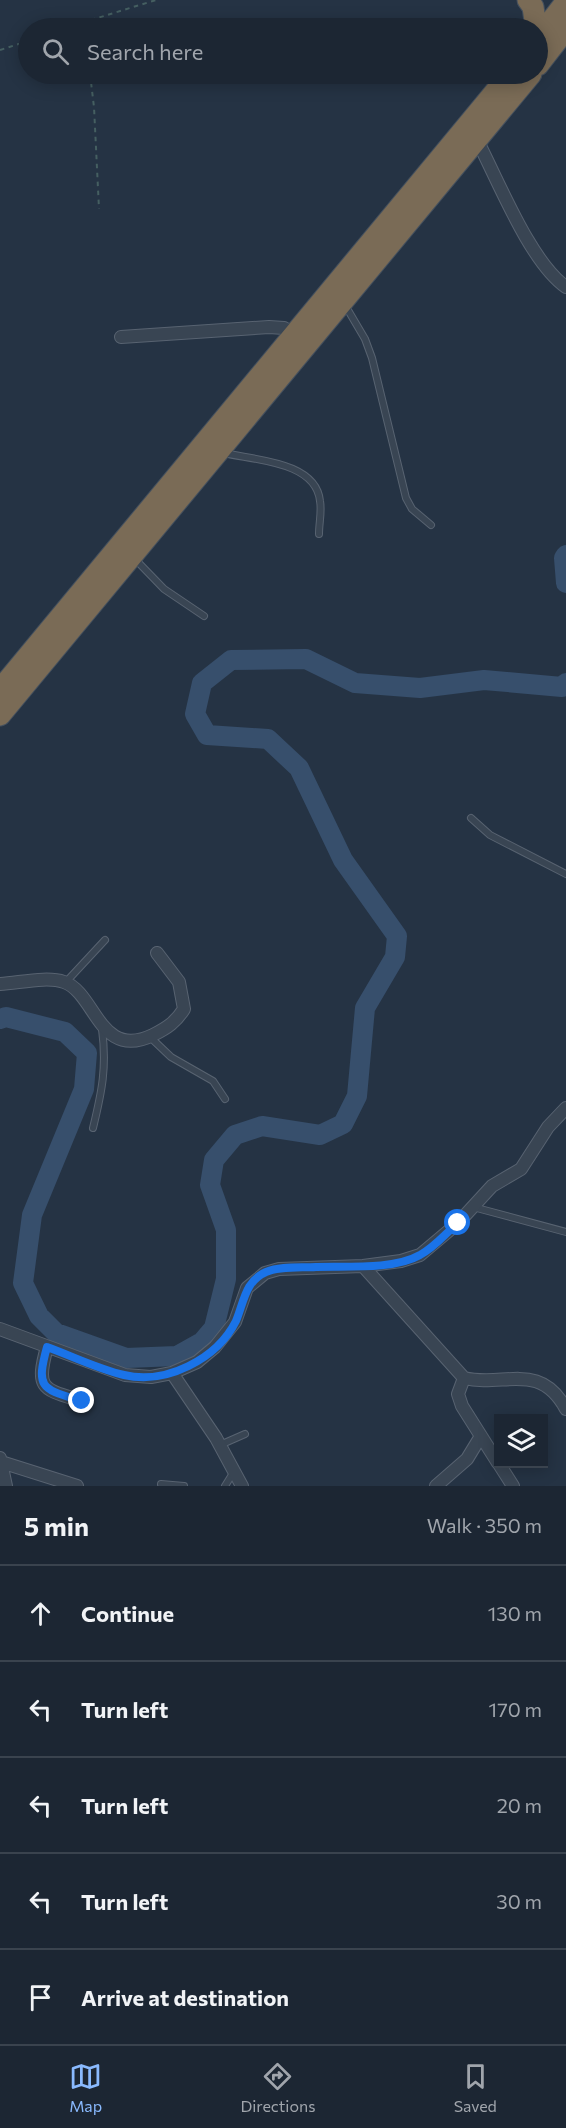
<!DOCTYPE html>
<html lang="en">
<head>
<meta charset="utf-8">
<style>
	:root { --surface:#1c2633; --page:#29323f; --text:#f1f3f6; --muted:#a0a5ac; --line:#3a434e; --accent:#8abaff }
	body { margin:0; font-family:Commissioner,sans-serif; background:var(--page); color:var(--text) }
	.controls { position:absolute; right:18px; bottom:18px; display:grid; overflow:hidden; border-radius:0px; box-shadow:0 3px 15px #0003 }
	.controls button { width:54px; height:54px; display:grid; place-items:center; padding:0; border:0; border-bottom:2px solid var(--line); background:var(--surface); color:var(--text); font:30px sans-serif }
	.stop { position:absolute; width:18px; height:18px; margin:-14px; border:4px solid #1a73e8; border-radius:50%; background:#fff }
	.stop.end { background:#1a73e8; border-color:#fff; box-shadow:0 2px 6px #0008 }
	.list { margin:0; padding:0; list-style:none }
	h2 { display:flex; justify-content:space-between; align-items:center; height:78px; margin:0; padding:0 24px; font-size:26px }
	h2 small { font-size:20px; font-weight:400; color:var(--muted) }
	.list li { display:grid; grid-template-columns:39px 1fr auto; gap:18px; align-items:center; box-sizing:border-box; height:96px; padding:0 24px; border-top:2px solid var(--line) }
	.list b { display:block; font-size:22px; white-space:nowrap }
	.list em { font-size:20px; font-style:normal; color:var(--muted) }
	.icon { flex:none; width:33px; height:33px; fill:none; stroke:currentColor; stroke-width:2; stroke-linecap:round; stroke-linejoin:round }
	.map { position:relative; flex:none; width:566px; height:1486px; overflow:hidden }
	.search { position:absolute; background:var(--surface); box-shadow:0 3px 15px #0003; left:18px; right:18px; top:18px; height:66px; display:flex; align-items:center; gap:15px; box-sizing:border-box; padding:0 21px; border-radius:33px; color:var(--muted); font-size:22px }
	.sheet { height:558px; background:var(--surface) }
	nav { display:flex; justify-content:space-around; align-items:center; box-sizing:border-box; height:84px; border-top:2px solid var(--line); background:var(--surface); font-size:16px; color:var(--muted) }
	nav a { display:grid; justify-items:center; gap:3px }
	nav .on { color:var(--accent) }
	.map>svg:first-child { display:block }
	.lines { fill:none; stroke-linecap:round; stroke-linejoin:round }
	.river { stroke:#374f6c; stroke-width:20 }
	.lane-casing { stroke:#586371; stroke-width:8 }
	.street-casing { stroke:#586371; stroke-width:14 }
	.highway-casing { stroke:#44505e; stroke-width:23 }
	.path { stroke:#455f61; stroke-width:2; stroke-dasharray:4.5 4.5; stroke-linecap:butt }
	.lane { stroke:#394553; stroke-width:6 }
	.street { stroke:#394553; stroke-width:12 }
	.highway { stroke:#7a6b56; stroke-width:21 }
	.route { stroke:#1a73e8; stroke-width:8 }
</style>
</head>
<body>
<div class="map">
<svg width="566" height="1486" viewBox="0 0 566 1486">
	<rect width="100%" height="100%" fill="#253344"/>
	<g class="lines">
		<path class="river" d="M566 555 564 558 566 583
			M0 1019 6 1017 65 1032 87 1053 84 1089 32 1215 23 1283 39 1316 56 1333 126 1358 177 1356 202 1342 214 1328 226 1279V1230L210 1185 214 1160 235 1135 262 1126 320 1135 343 1124 357 1096 365 1008 395 957 397 936 343 860 299 768 268 739 207 735 195 714 202 683 231 660 306 659 355 683 420 688 484 680 562 687 566 683"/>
		<defs>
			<path id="lane" d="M345 305 365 339 372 358 406 498 412 509 431 525
				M224 453C253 460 316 461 320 501 322 511 319 523 319 534
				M134 558 164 589 204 616
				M471 818 490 835 566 874
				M66 982 105 940
				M150 1037 171 1057 213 1081 225 1099
				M93 1128C102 1091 107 1067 102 1029
				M473 1207 566 1232
				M220 1445 245 1434
				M161 1484 184 1486
				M225 1486 233 1473"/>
			<path id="street" d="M477 140C498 180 530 262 566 287
				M121 337 269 327 284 328 294 334
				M0 984C19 983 47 976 64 982 96 993 99 1061 153 1035 167 1028 176 1022 184 1009L179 982 157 953
				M363 1266 464 1378C503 1388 539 1360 566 1409
				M0 1329 125 1375 151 1377 172 1373 197 1362 215 1347 235 1322 247 1288 265 1273 279 1269 363 1266 401 1261 420 1255 458 1223 492 1186 521 1169 548 1127 566 1108
				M47 1347C35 1390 43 1389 82 1401
				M172 1373 216 1438 242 1486
				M464 1378 458 1394 462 1406 498 1463
				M0 1458 6 1486
				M1 1462 77 1486
				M499 1464 513 1486
				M436 1486 467 1459 481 1436"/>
			<path id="highway" d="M528 0 533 7 536 28
				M538 38 566 2
				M538 65 566 29
				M0 690 510 74
				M0 715 531 74"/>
		</defs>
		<use href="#lane" class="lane-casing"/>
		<use href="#street" class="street-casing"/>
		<use href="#highway" class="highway-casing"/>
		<path class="path" d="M65 28 156 0
			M0 50 28 41
			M90 74 94 107 99 209"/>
		<use href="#lane" class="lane"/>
		<use href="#street" class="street"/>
		<use href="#highway" class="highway"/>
	</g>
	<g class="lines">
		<path class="route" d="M82 1401C43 1389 35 1390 47 1347 72 1356 98 1369 124 1375 166 1385 217 1359 236 1321 244 1302 245 1281 266 1272 281 1266 300 1268 316 1267 345 1266 394 1270 420 1255 434 1248 446 1233 458 1223"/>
	</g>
</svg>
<div class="controls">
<button><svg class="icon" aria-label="layers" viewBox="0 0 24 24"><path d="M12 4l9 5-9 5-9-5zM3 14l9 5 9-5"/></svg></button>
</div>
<div class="stop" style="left:458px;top:1223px"></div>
<div class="stop end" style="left:82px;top:1401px"></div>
<div class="search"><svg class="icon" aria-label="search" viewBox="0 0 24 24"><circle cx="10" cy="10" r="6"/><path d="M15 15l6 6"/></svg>Search here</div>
</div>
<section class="sheet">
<h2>5 min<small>Walk · 350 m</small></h2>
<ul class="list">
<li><svg class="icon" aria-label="ahead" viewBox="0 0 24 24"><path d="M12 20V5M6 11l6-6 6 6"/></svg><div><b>Continue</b></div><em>130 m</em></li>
<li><svg class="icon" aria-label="left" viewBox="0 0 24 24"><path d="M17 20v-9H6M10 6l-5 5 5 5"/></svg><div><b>Turn left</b></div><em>170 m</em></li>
<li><svg class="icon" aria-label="left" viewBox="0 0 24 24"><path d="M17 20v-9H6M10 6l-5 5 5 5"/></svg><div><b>Turn left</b></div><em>20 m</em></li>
<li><svg class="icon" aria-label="left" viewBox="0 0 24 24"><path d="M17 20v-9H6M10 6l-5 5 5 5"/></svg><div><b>Turn left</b></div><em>30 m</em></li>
<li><svg class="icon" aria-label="arrive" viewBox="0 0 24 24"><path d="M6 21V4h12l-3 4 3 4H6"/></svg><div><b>Arrive at destination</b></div></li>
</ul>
</section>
<nav>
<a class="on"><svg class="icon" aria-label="map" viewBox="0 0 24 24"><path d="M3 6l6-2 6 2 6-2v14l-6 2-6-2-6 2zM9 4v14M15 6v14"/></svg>Map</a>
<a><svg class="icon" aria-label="directions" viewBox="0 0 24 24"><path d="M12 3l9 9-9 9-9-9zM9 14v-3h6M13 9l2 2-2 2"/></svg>Directions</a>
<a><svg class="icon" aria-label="saved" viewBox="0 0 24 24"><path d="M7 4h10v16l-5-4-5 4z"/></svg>Saved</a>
</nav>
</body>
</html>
